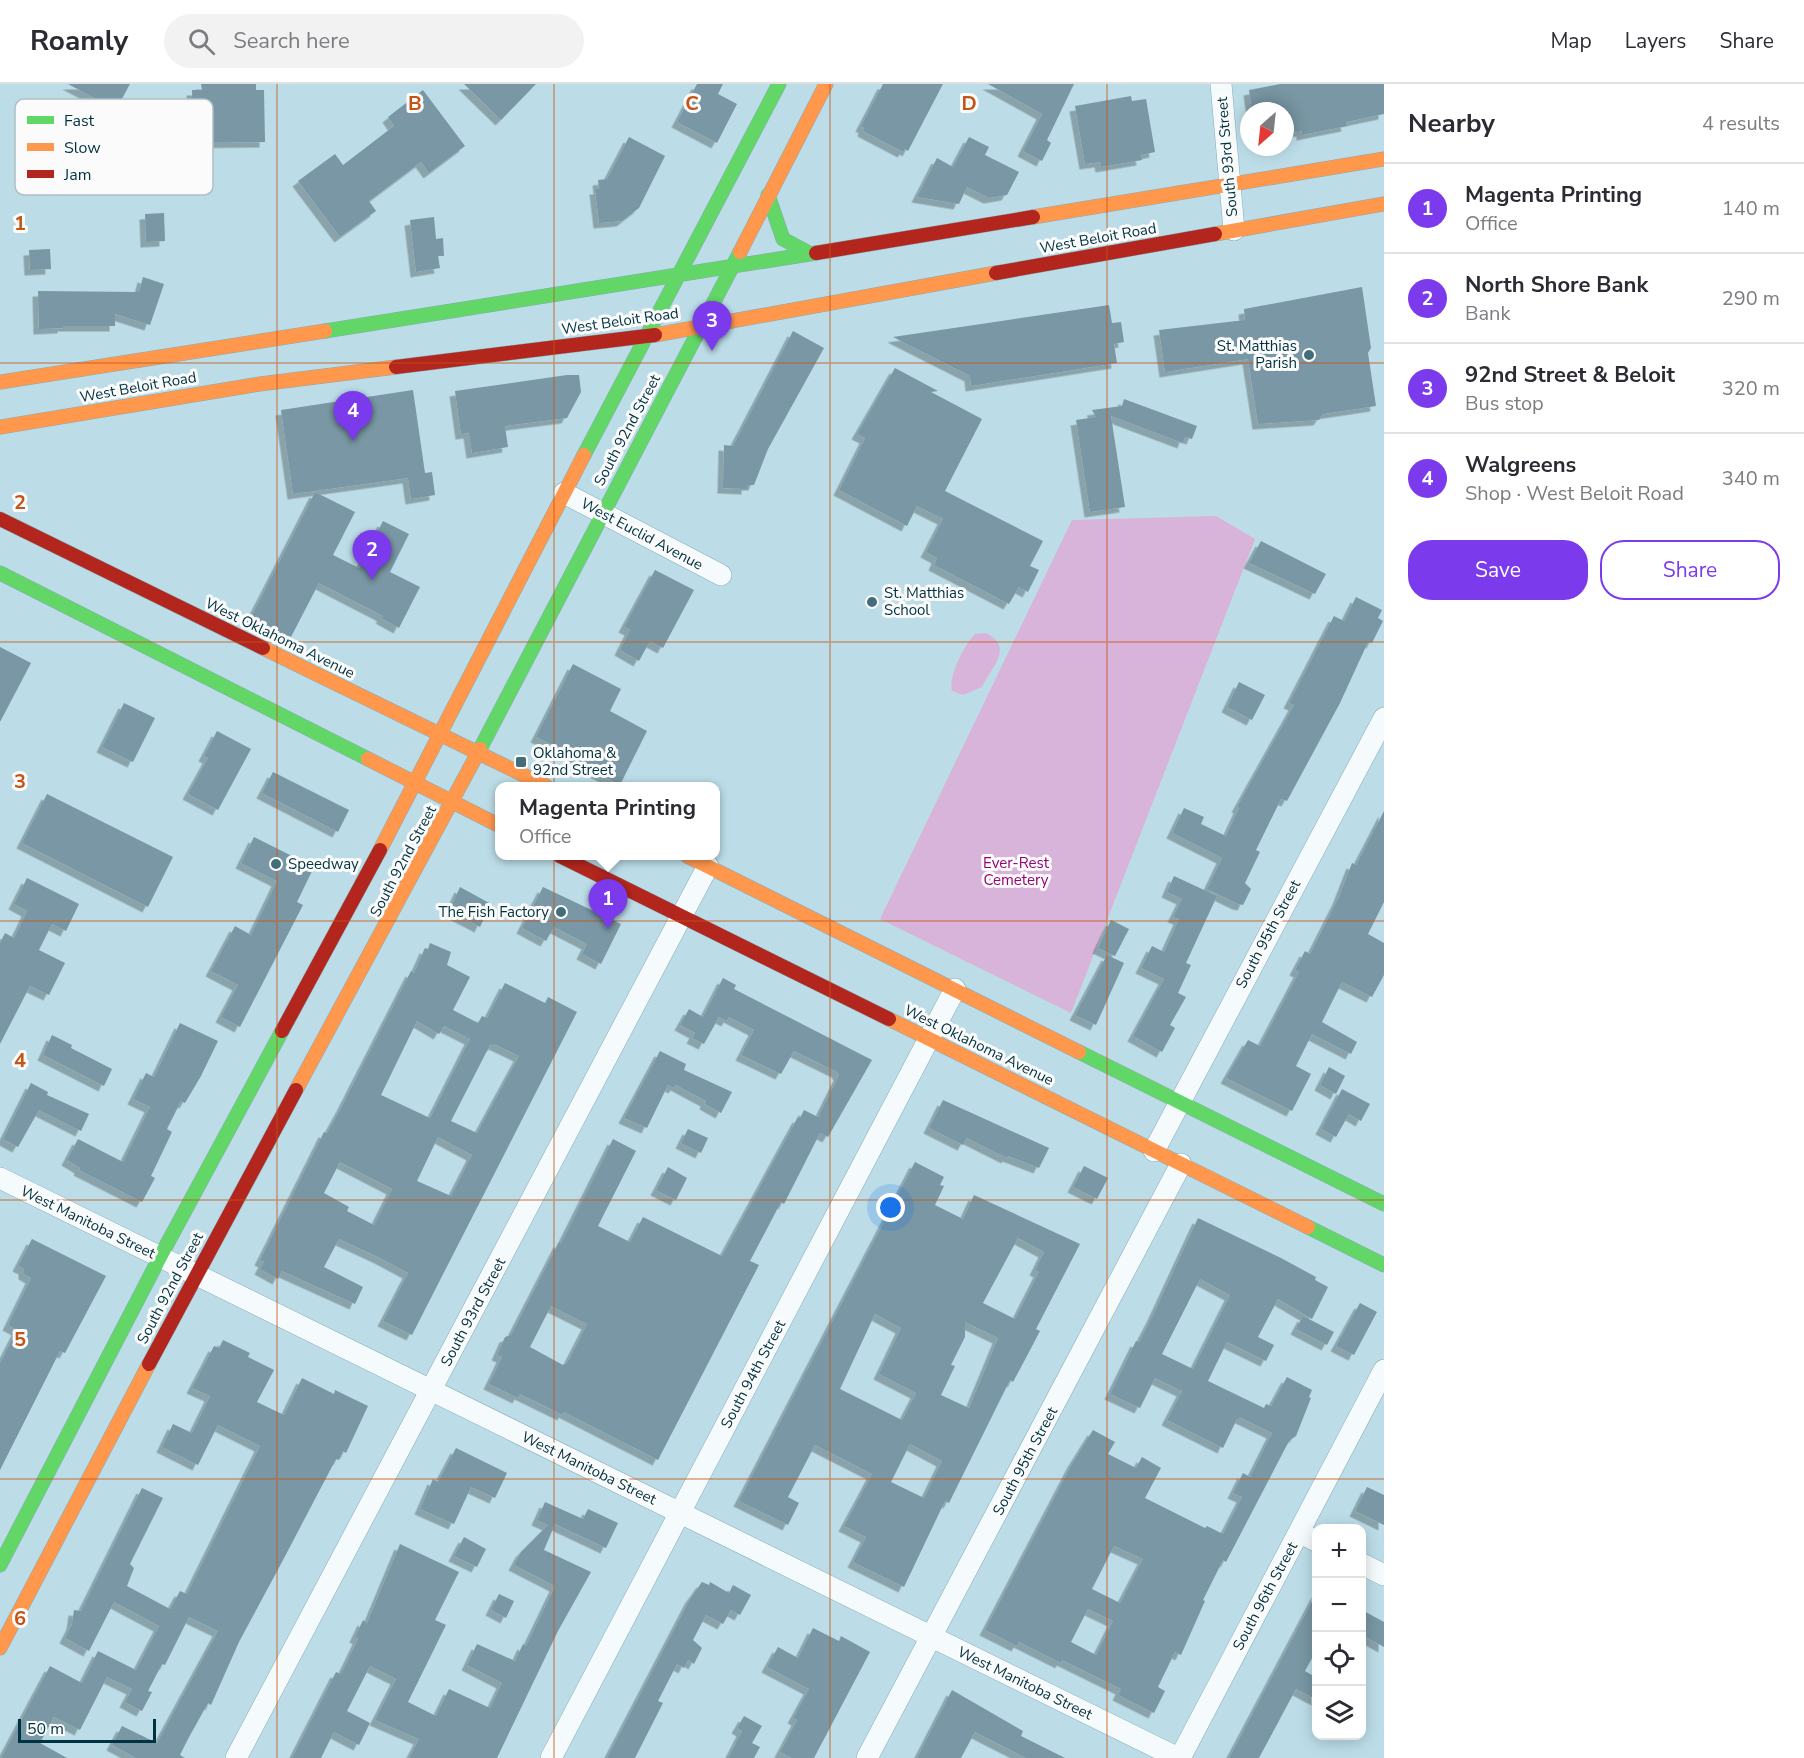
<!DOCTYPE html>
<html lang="en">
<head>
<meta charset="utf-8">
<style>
	:root { --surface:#fff; --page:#f2f2f3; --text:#2b2b33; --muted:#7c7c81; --line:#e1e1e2; --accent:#7c3aed }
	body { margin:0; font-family:"Nunito Sans",sans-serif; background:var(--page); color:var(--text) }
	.controls { position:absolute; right:18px; bottom:18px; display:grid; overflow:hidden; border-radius:12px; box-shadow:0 3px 15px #0003 }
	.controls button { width:54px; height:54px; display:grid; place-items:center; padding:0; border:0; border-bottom:2px solid var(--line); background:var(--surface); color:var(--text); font:30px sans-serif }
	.compass { position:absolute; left:1240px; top:18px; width:54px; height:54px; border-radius:50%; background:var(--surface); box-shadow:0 3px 15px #0003; rotate:207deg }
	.scale { position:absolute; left:18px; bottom:15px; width:138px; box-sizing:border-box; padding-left:6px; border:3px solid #003341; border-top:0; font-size:16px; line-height:21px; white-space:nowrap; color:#003341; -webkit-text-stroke:4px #fbfbfb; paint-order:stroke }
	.you { position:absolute; left:891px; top:1124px; width:21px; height:21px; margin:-15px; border:4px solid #fff; border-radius:50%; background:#1a73e8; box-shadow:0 0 0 9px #1a73e833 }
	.badge { display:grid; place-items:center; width:39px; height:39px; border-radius:50%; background:var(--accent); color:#fff; font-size:20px; font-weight:700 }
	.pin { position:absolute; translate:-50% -50px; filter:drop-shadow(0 2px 3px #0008) }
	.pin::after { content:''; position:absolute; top:32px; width:21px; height:18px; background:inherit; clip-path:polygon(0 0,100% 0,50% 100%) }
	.popup { position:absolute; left:495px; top:698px; width:225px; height:78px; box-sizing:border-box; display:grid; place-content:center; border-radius:12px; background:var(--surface); filter:drop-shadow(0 2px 4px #0005); font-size:20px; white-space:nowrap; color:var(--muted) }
	.popup b { font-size:22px; color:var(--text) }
	.popup::after { content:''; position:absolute; left:50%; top:100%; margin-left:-12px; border:12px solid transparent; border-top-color:var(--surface) }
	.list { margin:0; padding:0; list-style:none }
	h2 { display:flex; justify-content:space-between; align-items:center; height:78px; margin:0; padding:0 24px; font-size:26px }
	h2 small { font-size:20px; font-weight:400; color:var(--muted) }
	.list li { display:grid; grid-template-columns:39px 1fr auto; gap:18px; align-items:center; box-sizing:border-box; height:90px; padding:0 24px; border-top:2px solid var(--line) }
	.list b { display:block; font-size:22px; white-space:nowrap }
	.list p { margin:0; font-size:20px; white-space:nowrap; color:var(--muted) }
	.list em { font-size:20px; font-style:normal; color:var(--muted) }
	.actions { display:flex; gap:12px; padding:18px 24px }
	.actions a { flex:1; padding:14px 0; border:2px solid var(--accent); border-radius:24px; text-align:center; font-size:21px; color:var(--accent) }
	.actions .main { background:var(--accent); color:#fff }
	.icon { flex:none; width:33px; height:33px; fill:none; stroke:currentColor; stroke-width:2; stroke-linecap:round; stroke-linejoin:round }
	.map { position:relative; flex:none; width:1384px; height:1674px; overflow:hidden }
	header { display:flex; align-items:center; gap:36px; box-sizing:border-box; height:84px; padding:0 30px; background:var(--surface); border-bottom:2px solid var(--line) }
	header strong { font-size:28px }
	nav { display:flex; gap:33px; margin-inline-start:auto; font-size:21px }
	.search { width:420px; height:54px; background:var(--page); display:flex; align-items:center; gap:15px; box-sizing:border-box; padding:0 21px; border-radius:33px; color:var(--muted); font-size:22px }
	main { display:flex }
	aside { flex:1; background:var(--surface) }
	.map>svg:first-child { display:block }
	.green { fill:#d8b3da }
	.building { fill:#7997a4; fill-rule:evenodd; filter:url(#shadow) }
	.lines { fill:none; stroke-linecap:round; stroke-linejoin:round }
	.street-casing { stroke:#86acb7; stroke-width:22 }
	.fast-casing { stroke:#86acb7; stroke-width:15 }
	.slow-casing { stroke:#86acb7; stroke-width:15 }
	.jam-casing { stroke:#86acb7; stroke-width:15 }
	.street { stroke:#f5fafc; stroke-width:21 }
	.fast { stroke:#63d668; stroke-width:14 }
	.slow { stroke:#ff974d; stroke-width:14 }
	.jam { stroke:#b3261e; stroke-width:14 }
	.grid { fill:none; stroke:#c55314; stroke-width:1.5; stroke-opacity:0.55 }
	.poi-dot { fill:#426e7b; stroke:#fbfbfb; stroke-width:2 }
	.labels { text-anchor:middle; stroke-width:6; stroke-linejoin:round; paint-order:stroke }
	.street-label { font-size:15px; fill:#003341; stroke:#fbfbfb }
	.poi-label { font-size:15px; fill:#003341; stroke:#fbfbfb; text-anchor:start }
	.park-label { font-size:15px; fill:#970076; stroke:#fbfbfb }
	.key { fill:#fbfbfb; stroke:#b0bfc3; stroke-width:1.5 }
	.key-label { font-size:16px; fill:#003341 }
	.grid-label { font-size:20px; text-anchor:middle; font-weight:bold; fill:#c55314; stroke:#fbfbfb; stroke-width:6; stroke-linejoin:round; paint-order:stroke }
</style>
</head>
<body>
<header>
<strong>Roamly</strong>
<div class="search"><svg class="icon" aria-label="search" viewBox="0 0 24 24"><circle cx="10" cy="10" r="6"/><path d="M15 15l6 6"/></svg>Search here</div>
<nav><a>Map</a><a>Layers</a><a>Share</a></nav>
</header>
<main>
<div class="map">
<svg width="1384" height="1674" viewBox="0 0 1384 1674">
	<defs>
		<filter id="shadow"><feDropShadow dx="-5.5" dy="5.5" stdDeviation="0" flood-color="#0004"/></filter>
	</defs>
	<rect width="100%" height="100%" fill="#bcdde8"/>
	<path class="green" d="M1216 432 1255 455 1071 929 880 835 1072 436Z
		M986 549C1015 564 991 583 982 603L963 611 952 607C948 592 965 560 975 550Z"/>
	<path class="building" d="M68 0H130L118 22 115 20 113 24Z
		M201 0H256V6H264L265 58 193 59 192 6H202Z
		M464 0H536L501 36Z
		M697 0H723L718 10 737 20 717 59 677 38Z
		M883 0H943L908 67 905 65 903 68 863 47 864 44 861 42Z
		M988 0H1074L1047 56 1051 59 1042 77 1023 67 1042 30Z
		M1280 0H1384V30L1346 38 1347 42 1302 51V47L1285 50V27H1252L1249 6Z
		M423 6 465 62 429 89 421 78 369 117 376 127 340 153 298 97 335 70 343 81 394 42 388 33Z
		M1131 12 1132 17 1146 15 1155 68 1141 71 1142 76 1101 83 1100 78 1085 80 1075 22Z
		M629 53 665 72 639 124 622 137 599 139 595 105H599L598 96 607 95Z
		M969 53 989 63 985 71 1019 88 1007 111 989 114 967 103 959 120 917 113 937 74 953 83Z
		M164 129 165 157 146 158 145 130Z
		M434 133 436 155 443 154 444 172H438L440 184 416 188 410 136Z
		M50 165 51 185 30 186 29 166Z
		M143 193 164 200 150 241 115 230V242H63V244L39 245 38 207 139 208Z
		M1362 203 1371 264 1368 269 1376 322 1323 330 1319 336 1258 340 1248 275 1165 288 1159 246 1245 236 1244 225Z
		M1109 221 1112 239 1121 238 1124 258 1114 260 1117 279 971 302 970 292 893 253Z
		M793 247 824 264 768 365 754 401H747V405L723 404 724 361 733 362Z
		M895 284 938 307 931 308 982 335 945 407 1043 457 1030 482 1039 486 1028 508 1019 503 1009 520 934 481 937 474 926 468 943 435 917 422 907 442 839 406 865 354 857 350Z
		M567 291H579L581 308 567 334 505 342 508 363 472 369 469 349 461 350 455 307Z
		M413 306 425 389 432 388 435 411 411 415 408 394 293 410 281 326Z
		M1124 315 1197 342 1192 355 1185 353 1183 359 1111 332 1125 423 1090 428 1076 336 1096 333 1092 326 1122 322Z
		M315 408 355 428 333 471 359 484 383 437 409 450 390 488 420 503 399 544 381 534 383 532 319 499 291 553 251 533Z
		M1261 457 1326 490 1315 510 1249 479Z
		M655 486 694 506 663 564 650 557 639 577 620 566 630 546 624 543Z
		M1356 513 1382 526 1378 534 1383 537 1372 559 1368 558 1340 619 1287 717 1281 715 1256 766 1260 768 1245 799 1251 805 1243 821 1238 820 1207 805 1222 774 1172 749 1184 724 1204 733 1201 740 1226 752 1239 724 1237 723 1294 621 1289 619 1334 532 1344 537Z
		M0 563 31 579 0 638Z
		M573 580 621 605 610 627 647 647 620 701 576 678 578 674 536 653Z
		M1239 598 1265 611 1252 636 1227 623Z
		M124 619 155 634 133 678 102 663Z
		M217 647 251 665 218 726 188 710 208 674 204 672Z
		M273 688 349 726 338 748 262 709Z
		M47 710 173 773 148 823 22 759Z
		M1384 727V818L1368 850 1384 859V891L1372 913 1342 898 1322 938 1357 958 1351 970 1312 950 1296 982 1311 990 1292 1027 1226 994 1248 956 1260 962 1299 888 1295 886 1305 867 1310 870 1338 815 1352 779 1356 781Z
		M254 753 314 783 297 818 303 821 240 943 221 933 238 901 211 887 235 842 251 851 277 797 241 779Z
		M1174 792 1217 812 1186 879 1191 881 1178 909 1186 913 1170 941 1175 944 1162 968 1133 952 1164 895 1141 884 1152 862 1164 868 1179 835 1173 833 1182 815 1167 808Z
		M27 794 79 820 66 847 52 840 39 866 65 879 49 911 30 902 0 960V859L5 849 14 854 27 827 14 820Z
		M460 803 491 820 480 843 449 827Z
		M543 803 621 840 601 880 582 870 587 860 554 843 546 857 522 844Z
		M1111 836 1129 845 1115 872 1098 864Z
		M430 859 451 868 447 881 470 893 453 926 478 939 482 932 487 934 505 899 545 919 548 913 577 928 412 1251 383 1237 408 1189 380 1174 339 1155 324 1183 363 1203 355 1220 282 1187 278 1195 260 1185 264 1178 260 1176 324 1048 327 1049 341 1024 411 887 414 889 425 864 428 865ZM417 937 439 950 444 942 470 955 430 1034 381 1011ZM494 960 519 972 477 1049 451 1037 490 961 493 962ZM438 1053 472 1071 451 1112 417 1097ZM340 1078 392 1105 374 1141 347 1127 349 1123 324 1109Z
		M1107 871 1124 879 1096 941 1075 931Z
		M723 894 736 901 734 905 872 976 828 1053 820 1049 784 1120 781 1118 750 1177 759 1181 658 1376 564 1328 563 1331 520 1310 518 1314 489 1300 502 1273 497 1271 505 1253 511 1251 559 1158 561 1159 613 1055 636 1067 598 1142 630 1158 643 1133 722 1172 798 1033 800 1034 804 1026 818 1033 839 991 837 988 794 967 781 990 741 971 754 946 729 933 727 937 719 933 704 960 692 954 695 949 680 941 689 925 703 933ZM551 1222 587 1240 567 1279 563 1281 530 1263Z
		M180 939 218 957 201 992 185 1019 181 1017 167 1045 172 1048 151 1092 155 1094 142 1118 79 1086 80 1084 67 1076 78 1055 123 1078 150 1023 133 1015 146 989 154 993Z
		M52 951 72 961 71 964 112 985 104 1002 43 971Z
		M660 967 686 980 684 986 732 1008 721 1029 705 1020 706 1017 676 1001 674 1004 668 1001 647 1044 624 1034Z
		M1329 983 1345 992 1336 1010 1320 1001Z
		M31 999 48 1008 47 1011 89 1030 81 1047 39 1026 18 1063 3 1055Z
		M1342 1005 1370 1020 1361 1037 1349 1030 1336 1053 1321 1045Z
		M943 1016 1049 1064 1039 1084 1008 1072 1007 1074 967 1054 963 1061 929 1044Z
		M688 1045 708 1054 701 1069 681 1059Z
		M915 1078 944 1093 940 1101 944 1102 935 1121 963 1135 974 1111 1080 1160 1036 1245 1040 1247 1028 1270 1013 1298 1010 1296 949 1419 945 1417 904 1503 853 1478 866 1453 844 1442 872 1390 815 1361 788 1413 799 1419 788 1441 739 1417ZM1018 1154 1044 1168 1035 1186 1039 1188 1015 1235 983 1219ZM875 1230 901 1244 879 1290 916 1309 902 1336 840 1305ZM965 1238 998 1254 969 1324 941 1311 955 1282 951 1281 965 1253ZM910 1360 942 1377 924 1414 891 1398Z
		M1084 1082 1108 1094 1097 1115 1073 1103Z
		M668 1083 687 1094 676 1116 656 1106Z
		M1198 1134 1281 1174 1316 1193 1315 1196 1328 1203 1312 1235 1278 1215 1258 1253 1274 1261 1266 1277 1227 1258 1208 1297 1264 1324 1266 1320 1271 1322 1287 1293 1312 1306 1309 1313 1311 1314 1296 1352 1289 1357 1226 1478 1223 1476 1203 1516 1205 1517 1181 1571 1175 1568 1158 1603 1165 1607 1154 1629 1118 1611 1121 1605 1062 1576 1061 1579 1019 1558 1017 1562 985 1546 1073 1378 1093 1346 1115 1358 1108 1370 1136 1384 1142 1373 1161 1384 1145 1414 1205 1444 1207 1442 1223 1450 1242 1413 1233 1409 1243 1389 1250 1393 1272 1349 1241 1334 1237 1335 1223 1364 1167 1336 1182 1307 1155 1294 1140 1324 1110 1310 1136 1257 1139 1258 1153 1231ZM1200 1195 1230 1211 1193 1285 1162 1270ZM1114 1462 1143 1475 1120 1519 1092 1505ZM1088 1525 1113 1537 1096 1571 1071 1558Z
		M32 1155 106 1192 65 1269 60 1267 0 1386V1279L17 1246 8 1241 31 1194 24 1190V1185L18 1182Z
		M1360 1219 1377 1228 1354 1271 1336 1262Z
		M1303 1232 1334 1248 1327 1261 1296 1245Z
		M223 1256 250 1269 248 1273 274 1286 257 1318 284 1331 302 1294 334 1310 335 1306 368 1322 346 1369 343 1367 339 1376 336 1375 282 1478 239 1558 211 1621 208 1619 188 1655 180 1671 185 1674H136L112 1661 122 1642 157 1659 218 1547 189 1533 165 1581 162 1580 148 1607 152 1608 142 1627 125 1618 132 1605 107 1593 80 1646 54 1633 40 1659 67 1674H1L50 1582 82 1599 98 1567 136 1586 159 1542 114 1518 89 1567 65 1554 72 1540 74 1526 81 1527 142 1404 163 1414 130 1480 134 1484 127 1502 170 1525 180 1507 187 1510 260 1362 218 1341 198 1381 162 1363 173 1340 192 1349 210 1312 192 1304 214 1262 219 1264Z
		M456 1364 507 1389 495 1414 471 1403 454 1440 420 1425 433 1395 438 1398Z
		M1367 1403 1384 1411V1441L1355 1427Z
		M545 1418 583 1435 588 1425 618 1439 606 1464 555 1440 544 1466 591 1488 558 1547 497 1674H409L419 1655 375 1636 396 1595 370 1582 347 1627 370 1639 359 1661 334 1648 321 1674H292L336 1588 341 1590 358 1555 355 1553 363 1536 367 1539 400 1460 459 1488 435 1536 446 1541 408 1618 436 1632 449 1605 490 1624 502 1599 467 1581 477 1560 515 1577 523 1560 526 1562 555 1502 514 1481 521 1468 548 1441 537 1436Z
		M464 1453 486 1465 477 1483 454 1472Z
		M702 1498 709 1501 710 1498 729 1509 733 1501 751 1511 740 1531 731 1526 723 1540 706 1531 693 1556 702 1564 694 1580 688 1576 684 1584 677 1580 658 1617 663 1619 635 1674H607L690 1515Z
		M1317 1508V1565L1305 1587 1317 1594V1616L1296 1605 1259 1674H1229Z
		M499 1510 514 1517 506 1534 491 1526Z
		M1362 1526 1384 1538V1563L1362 1551Z
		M813 1544 839 1557 841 1552 870 1568 814 1674H792L780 1668 797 1636 793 1634 809 1605 767 1583 778 1563 798 1574Z
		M952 1606 1023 1647 1021 1652 1065 1674H1026L975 1648 961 1674H917Z
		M744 1632 762 1642 752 1659 760 1663 754 1674H728L742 1647 737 1644Z"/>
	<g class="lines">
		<defs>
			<path id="street" d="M1221 0 1234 146
				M564 409 721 491
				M1154 1067 1384 634
				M0 1094 1178 1674
				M1299 1448 1316 1457
				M1362 1480 1384 1491
				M236 1674 708 782
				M551 1674 955 905
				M867 1674 1181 1080
				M1180 1674 1384 1286"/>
			<path id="fast" d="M768 111 783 155 811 170
				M325 247 816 169
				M584 371 779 0
				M0 489 368 675
				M480 665 740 168
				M1079 968 1384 1120
				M1308 1143 1384 1181
				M0 1481 160 1173 282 947"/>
			<path id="slow" d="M1033 133 1384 75
				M1215 150 1384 120
				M740 168 826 0
				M655 251 996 189
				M0 298 325 247
				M0 343 260 300 396 283
				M263 564 546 702
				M368 675 500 742
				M380 766 584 371
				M687 772 1079 968
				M889 935 1308 1143
				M296 1006 480 665
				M0 1564 149 1280"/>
			<path id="jam" d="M816 169 1033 133
				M996 189 1215 150
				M396 283 655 251
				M0 435 263 564
				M560 772 889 935
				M282 947 380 766
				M149 1280 296 1006"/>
		</defs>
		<use href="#street" class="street-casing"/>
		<use href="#fast" class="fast-casing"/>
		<use href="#slow" class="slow-casing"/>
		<use href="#jam" class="jam-casing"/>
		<use href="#street" class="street"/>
		<use href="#fast" class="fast"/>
		<use href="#slow" class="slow"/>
		<use href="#jam" class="jam"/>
	</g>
	<path class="grid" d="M277 0V1674M554 0V1674M830 0V1674M1107 0V1674M0 279H1384M0 558H1384M0 837H1384M0 1116H1384M0 1395H1384"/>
	<g class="poi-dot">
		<circle cx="1309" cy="271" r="6"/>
		<circle cx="872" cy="518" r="6"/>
		<rect x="515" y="672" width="12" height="12" rx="3"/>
		<circle cx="276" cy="780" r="6"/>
		<circle cx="561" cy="828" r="6"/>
	</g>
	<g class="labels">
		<g class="street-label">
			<text transform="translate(1227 73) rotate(-95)" y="5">South 93rd Street</text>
			<text transform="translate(1098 154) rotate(-10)" y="5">West Beloit Road</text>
			<text transform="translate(620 237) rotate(-8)" y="5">West Beloit Road</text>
			<text transform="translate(138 303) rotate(-10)" y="5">West Beloit Road</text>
			<text transform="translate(627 346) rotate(-62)" y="5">South 92nd Street</text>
			<text transform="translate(642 450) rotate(28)" y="5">West Euclid Avenue</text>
			<text transform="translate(280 554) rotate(26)" y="5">West Oklahoma Avenue</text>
			<text transform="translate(403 777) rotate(-62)" y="5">South 92nd Street</text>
			<text transform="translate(1268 850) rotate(-62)" y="5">South 95th Street</text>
			<text transform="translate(979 961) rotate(26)" y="5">West Oklahoma Avenue</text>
			<text transform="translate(88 1138) rotate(26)" y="5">West Manitoba Street</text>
			<text transform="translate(170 1204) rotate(-62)" y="5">South 92nd Street</text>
			<text transform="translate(473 1228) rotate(-62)" y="5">South 93rd Street</text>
			<text transform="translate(753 1290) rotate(-62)" y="5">South 94th Street</text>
			<text transform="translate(1025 1377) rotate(-62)" y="5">South 95th Street</text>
			<text transform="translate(589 1384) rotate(26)" y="5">West Manitoba Street</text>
			<text transform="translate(1265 1512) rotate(-62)" y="5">South 96th Street</text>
			<text transform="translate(1025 1599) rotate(26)" y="5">West Manitoba Street</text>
		</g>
		<g class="poi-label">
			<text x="1297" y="267" text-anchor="end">St. Matthias<tspan x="1297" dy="17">Parish</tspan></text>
			<text x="884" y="514">St. Matthias<tspan x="884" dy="17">School</tspan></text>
			<text x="533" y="674">Oklahoma &amp;<tspan x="533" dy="17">92nd Street</tspan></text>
			<text x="288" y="785">Speedway</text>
			<text x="549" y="833" text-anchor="end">The Fish Factory</text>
		</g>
		<g class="park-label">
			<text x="1016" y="784">Ever-Rest<tspan x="1016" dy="17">Cemetery</tspan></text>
		</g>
	</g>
	<rect x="15" y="15" width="198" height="96" rx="9" class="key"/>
	<rect x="27" y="32" width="27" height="8" fill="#63d668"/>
	<rect x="27" y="59" width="27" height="8" fill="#ff974d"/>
	<rect x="27" y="86" width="27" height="8" fill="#b3261e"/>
	<g class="key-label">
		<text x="64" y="42">Fast</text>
		<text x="64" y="69">Slow</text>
		<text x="64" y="96">Jam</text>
	</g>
	<g class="grid-label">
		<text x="415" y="26">B</text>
		<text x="692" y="26">C</text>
		<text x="969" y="26">D</text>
		<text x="20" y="146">1</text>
		<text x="20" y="425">2</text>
		<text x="20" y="704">3</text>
		<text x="20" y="983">4</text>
		<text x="20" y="1262">5</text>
		<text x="20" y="1541">6</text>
	</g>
</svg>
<div class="controls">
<button>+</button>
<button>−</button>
<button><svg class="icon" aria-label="locate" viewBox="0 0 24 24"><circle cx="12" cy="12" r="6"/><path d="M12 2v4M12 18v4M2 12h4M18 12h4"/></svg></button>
<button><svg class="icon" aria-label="layers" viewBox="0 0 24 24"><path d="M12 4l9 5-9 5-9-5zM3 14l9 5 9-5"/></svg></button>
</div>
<svg class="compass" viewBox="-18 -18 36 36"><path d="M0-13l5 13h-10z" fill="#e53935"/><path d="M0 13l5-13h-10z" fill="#7c7c81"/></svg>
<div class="scale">50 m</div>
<div class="you"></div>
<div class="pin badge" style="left:608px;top:845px">1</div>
<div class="popup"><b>Magenta Printing</b>Office</div>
<div class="pin badge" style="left:372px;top:496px">2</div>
<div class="pin badge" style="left:712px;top:267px">3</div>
<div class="pin badge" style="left:353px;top:357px">4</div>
</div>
<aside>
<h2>Nearby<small>4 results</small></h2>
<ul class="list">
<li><span class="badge">1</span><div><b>Magenta Printing</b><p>Office</p></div><em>140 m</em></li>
<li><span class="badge">2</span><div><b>North Shore Bank</b><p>Bank</p></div><em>290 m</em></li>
<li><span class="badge">3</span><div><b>92nd Street &amp; Beloit</b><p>Bus stop</p></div><em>320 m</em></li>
<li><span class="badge">4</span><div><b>Walgreens</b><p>Shop · West Beloit Road</p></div><em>340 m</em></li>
</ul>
<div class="actions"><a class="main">Save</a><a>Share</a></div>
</aside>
</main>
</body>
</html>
